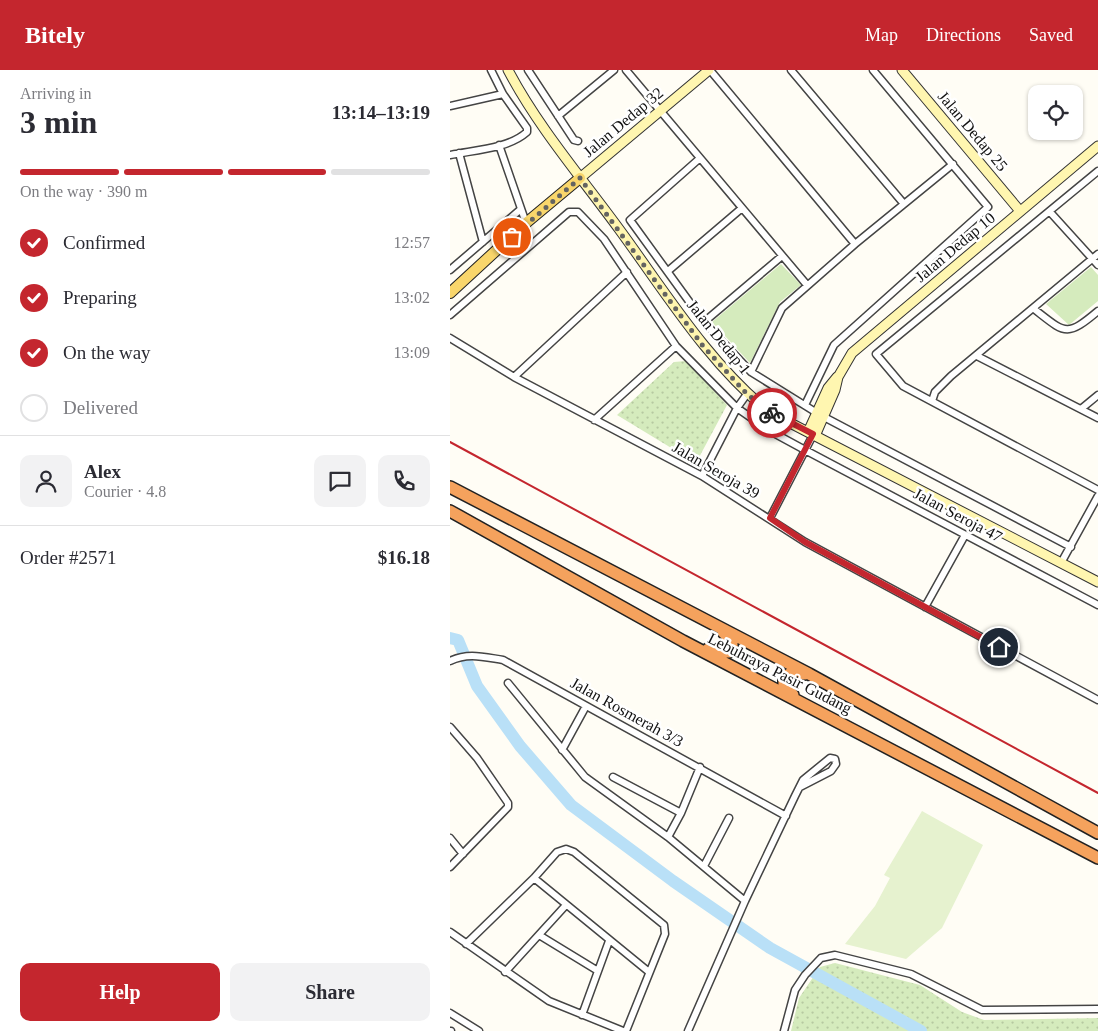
<!DOCTYPE html>
<html lang="en">
<head>
<meta charset="utf-8">
<style>
  :root { --surface:#fff; --page:#f2f2f3; --text:#2b2b33; --muted:#7c7c81; --line:#e1e1e2; --accent:#c4262e }
  body { margin:0; font-family:"Times New Roman",serif; background:var(--page); color:var(--text); height:100vh; display:flex; flex-direction:column; font-size:19px; white-space:nowrap }
  * { box-sizing:border-box; margin:0 }
  p { font-size:16px; color:var(--muted) }
  .icon { flex:none; width:28px; height:28px; fill:none; stroke:currentColor; stroke-width:2; stroke-linecap:round; stroke-linejoin:round }
  .map { position:relative; flex:1; overflow:hidden }
  .sheet { display:flex; flex-direction:column; background:var(--surface); width:450px }
  .sheet>* { flex:none }
  .tools { position:absolute; left:578px; top:15px; display:grid; gap:10px }
  .tools a { display:grid; place-items:center; width:55px; height:55px; border-radius:10px; background:var(--surface); box-shadow:0 1px 4px #0004; font-size:25px }
  .pin { position:absolute; display:grid; place-items:center; width:42px; height:42px; color:#fff; margin:-21px; border:2px solid #fff; border-radius:50%; box-shadow:0 1px 5px #0007 }
  .courier { position:absolute; display:grid; place-items:center; width:50px; height:50px; margin:-25px; border:4px solid #c4262e; border-radius:50%; background:#fff; color:#222; box-shadow:0 1px 6px #0007 }
  .head em { font-style:normal; font-weight:800 }
  .head div { display:flex; flex-direction:column-reverse }
  .head { display:flex; align-items:center; justify-content:space-between; height:85px; padding:0 20px }
  h1 { font-size:32px; font-weight:800; line-height:38px }
  .bar { display:grid; grid-template-columns:repeat(4,1fr); gap:8px 5px; align-content:center; height:60px; padding:0 20px }
  .bar i { height:6px; border-radius:4px; background:var(--line) }
  .bar .selected { background:var(--accent) }
  .bar p { grid-column:span 4 }
  .line { display:flex; align-items:center; gap:12px; padding:0 20px; border-top:1px solid var(--line) }
  .line div { flex:1 }
  .round { display:grid; place-items:center; flex:none; width:52px; height:52px; border-radius:10px; background:var(--page) }
  ol { padding:0 20px; list-style:none }
  li { display:flex; align-items:center; gap:15px; height:55px }
  li p { margin-inline-start:auto }
  li .icon { padding:5px; border-radius:50%; background:var(--accent); color:#fff; stroke-width:4 }
  li:last-child { color:var(--muted) }
  li i { width:28px; height:28px; border:2px solid var(--line); border-radius:50% }
  .cta { display:flex; gap:10px; margin-top:auto; padding:10px 20px }
  .cta a { flex:1; height:58px; border-radius:10px; background:var(--accent); color:#fff; font-size:20px; font-weight:800; line-height:58px; text-align:center }
  .cta a+a { background:var(--page); color:var(--text) }
  header { display:flex; align-items:center; gap:30px; box-sizing:border-box; height:70px; padding:0 25px; background:var(--accent); color:#fff }
  header strong { font-size:24px }
  nav { display:flex; gap:28px; margin-inline-start:auto; font-size:18px }
  main { display:flex; flex:1; min-height:0 }
  .map>svg:first-child { display:block }
  .grass { fill:url(#grass-dots) }
  .park { fill:#d5ebbd }
  .pitch { fill:#e6f2cf }
  .lines { fill:none; stroke-linecap:round; stroke-linejoin:round }
  .river { stroke:#b9e0f7; stroke-width:12 }
  .street-casing { stroke:#444; stroke-width:9 }
  .secondary-casing { stroke:#333; stroke-width:11 }
  .primary-casing { stroke:#222; stroke-width:12 }
  .highway-casing { stroke:#222; stroke-width:14 }
  .street { stroke:#fff; stroke-width:6 }
  .secondary { stroke:#fff6b0; stroke-width:9 }
  .primary { stroke:#f9d66b; stroke-width:10 }
  .highway { stroke:#f5a25d; stroke-width:11 }
  .rail { stroke:#c4262e; stroke-width:2 }
  .done { stroke:#646461; stroke-width:5; stroke-dasharray:0 9 }
  .route { stroke:#c4262e; stroke-width:6 }
  .labels { text-anchor:middle; dominant-baseline:central; stroke-width:5; stroke-linejoin:round; paint-order:stroke }
  .street-label { font-size:16px; fill:#111; stroke:#fff }
</style>
</head>
<body>
<header>
<strong>Bitely</strong>
<nav><a>Map</a><a>Directions</a><a>Saved</a></nav>
</header>
<main>
<section class="sheet">
<div class="head"><div><h1>3 min</h1><p>Arriving in</p></div><em>13:14–13:19</em></div>
<div class="bar"><i class="selected"></i><i class="selected"></i><i class="selected"></i><i></i><p>On the way · 390 m</p></div>
<ol>
<li><svg class="icon" aria-label="check" viewBox="0 0 24 24"><path d="M5 12l5 5 9-10"/></svg>Confirmed<p>12:57</p></li>
<li><svg class="icon" aria-label="check" viewBox="0 0 24 24"><path d="M5 12l5 5 9-10"/></svg>Preparing<p>13:02</p></li>
<li><svg class="icon" aria-label="check" viewBox="0 0 24 24"><path d="M5 12l5 5 9-10"/></svg>On the way<p>13:09</p></li>
<li><i></i>Delivered</li>
</ol>
<div class="line" style="height:90px"><a class="round"><svg class="icon" aria-label="person" viewBox="0 0 24 24"><circle cx="12" cy="8" r="4"/><path d="M4 21q1-7 8-7t8 7"/></svg></a><div><b>Alex</b><p>Courier · 4.8</p></div><a class="round"><svg class="icon" aria-label="chat" viewBox="0 0 24 24"><path d="M4 5h16v11H9l-5 4z"/></svg></a><a class="round"><svg class="icon" aria-label="phone" viewBox="0 0 24 24"><path d="M5 4h4l2 5-3 2q2 4 5 5l2-3 5 2v4C11 20 4 13 5 4z"/></svg></a></div>
<div class="line" style="height:65px"><div>Order #2571</div><b>$16.18</b></div>
<div class="cta"><a>Help</a><a>Share</a></div>
</section>
<div class="map">
<svg width="648" height="961" viewBox="0 0 648 961">
  <defs>
    <pattern id="grass-dots" width="8" height="8" patternUnits="userSpaceOnUse" patternTransform="scale(1.25)"><rect width="8" height="8" fill="#d5ebbd"/><path d="M2 2h.1M6 6h.1" fill="none" stroke="#b6c8a1" stroke-width="1.8" stroke-linecap="round"/></pattern>
  </defs>
  <rect width="100%" height="100%" fill="#fffdf5"/>
  <!-- grass -->
  <path class="grass" d="M236,291L277,335L246,393L167,345L224,292Z
    M385,893L470,915L512,942L534,950L648,948V961H341L349,928L370,897Z"/>
  <!-- park -->
  <path class="park" d="M331,194L351,215L330,232L300,293L262,252Z
    M641,197L648,205V231L619,255L596,234Z"/>
  <!-- pitch -->
  <path class="pitch" d="M472,741L533,775L492,858L456,889L395,874L425,836L440,808L434,805Z"/>
  <g class="lines">
    <!-- river -->
    <path class="river" d="M0,568L8,570L27,616L70,676L121,735L223,811L320,878L471,961"/>
    <!-- street casing -->
    <g class="street-casing">
      <path id="street" d="M78,0L124,70L128,71
        M176,0L357,215
        M260,0L405,174
        M341,0L454,134
        M0,36L53,24
        M108,46L164,0
        M49,75L76,153
        M9,83L33,172
        M0,85C24,80 58,79 77,62V58L53,24L41,0
        M249,89L180,150L254,252L301,302L367,343
        M648,101L426,284L453,316L648,420
        M600,142L648,195
        M0,200L71,139
        M218,201L292,138
        M584,239C615,263 616,268 648,241
        M0,245L119,142H128L154,169L226,276L287,338L320,361L355,380L648,535
        M254,252L332,186
        M0,268L64,307L252,406L355,472L648,630
        M527,286L648,348
        M301,302L332,238L405,174L503,94
        M64,307L177,202
        M482,331L485,322L501,306L648,184
        M355,335L384,275L538,137L423,0
        M631,339L648,325
        M374,347L621,477
        M144,350L226,276
        M252,406L287,338L297,324
        M320,448L363,365
        M611,493L648,426
        M475,537L515,465
        M0,591C18,582 34,587 53,590L336,746
        M58,613L135,707L218,767L295,831
        M0,657L27,688L58,733V737L0,797
        M112,680L136,636
        M163,707L231,743
        M218,767L231,743L250,697
        M0,768L13,784
        M254,796L279,748
        M84,808L199,902
        M0,862L99,931L173,961
        M89,865L148,901
        M16,874L84,808L107,782L116,779L124,782L214,855L215,864L176,961
        M55,902L116,835
        M0,943L29,961
        M132,945L159,871
        M0,961H1
        M238,961L295,831L345,726L353,710L380,688L385,689L386,694L381,701L350,717
        M334,961L345,920L355,905L371,888L385,885L461,904L532,940L648,939"/>
    </g>
    <!-- secondary casing -->
    <g class="secondary-casing">
      <path id="secondary" d="M58,0C88,57 131,107 169,159C216,223 257,291 319,342L648,512
        M452,0L570,141
        M130,108L259,0
        M358,362L378,318L387,307
        M365,366L385,320L388,307L402,283L648,76"/>
    </g>
    <!-- primary casing -->
    <g class="primary-casing">
      <path id="primary" d="M0,223L76,153L130,108"/>
    </g>
    <!-- highway casing -->
    <g class="highway-casing">
      <path id="highway" d="M0,417L359,604L648,763
        M0,441L233,571L648,788
        M258,579L268,582H279L282,579V571L273,562
        M343,625L334,615V607L341,603L355,604"/>
    </g>
    <!-- street -->
    <use href="#street" class="street"/>
    <!-- secondary -->
    <use href="#secondary" class="secondary"/>
    <!-- primary -->
    <use href="#primary" class="primary"/>
    <!-- highway -->
    <use href="#highway" class="highway"/>
    <!-- rail -->
    <path class="rail" d="M0,372L648,723"/>
  </g>
  <g class="lines">
    <!-- done -->
    <path class="done" d="M62,167L130,108L253,276L297,324L322,343"/>
    <!-- route -->
    <path class="route" d="M322,343L363,364L320,448L355,472L549,577"/>
  </g>
  <g class="labels">
    <!-- street labels -->
    <g class="street-label">
      <text transform="translate(173 52) rotate(-40)">Jalan Dedap 32</text>
      <text transform="translate(523 61) rotate(50)">Jalan Dedap 25</text>
      <text transform="translate(505 177) rotate(-40)">Jalan Dedap 10</text>
      <text transform="translate(269 267) rotate(51)">Jalan Dedap 1</text>
      <text transform="translate(266 400) rotate(30)">Jalan Seroja 39</text>
      <text transform="translate(508 445) rotate(28)">Jalan Seroja 47</text>
      <text transform="translate(330 603) rotate(27)">Lebuhraya Pasir Gudang</text>
      <text transform="translate(177 642) rotate(29)">Jalan Rosmerah 3/3</text>
    </g>
  </g>
</svg>
<div class="tools">
<a><svg class="icon" aria-label="locate" viewBox="0 0 24 24"><circle cx="12" cy="12" r="6"/><path d="M12 2v4M12 18v4M2 12h4M18 12h4"/></svg></a>
</div>
<div class="pin" style="left:62px;top:167px;background:#ea580c"><svg class="icon" aria-label="bag" viewBox="0 0 24 24"><path d="M5 8h14l-1 12H6zM9 8a3 3 0 0 1 6 0"/></svg></div>
<div class="pin" style="left:549px;top:577px;background:#1f2937"><svg class="icon" aria-label="home" viewBox="0 0 24 24"><path d="M3 11l9-7 9 7M6 9v11h12V9"/></svg></div>
<div class="courier" style="left:322px;top:343px"><svg class="icon" aria-label="bike" viewBox="0 0 24 24"><circle cx="6" cy="16" r="4"/><circle cx="18" cy="16" r="4"/><path d="M6 16l4-8h5l3 8M10 8l3 8H6M13 5h3"/></svg></div>
</div>
</main>
</body>
</html>
